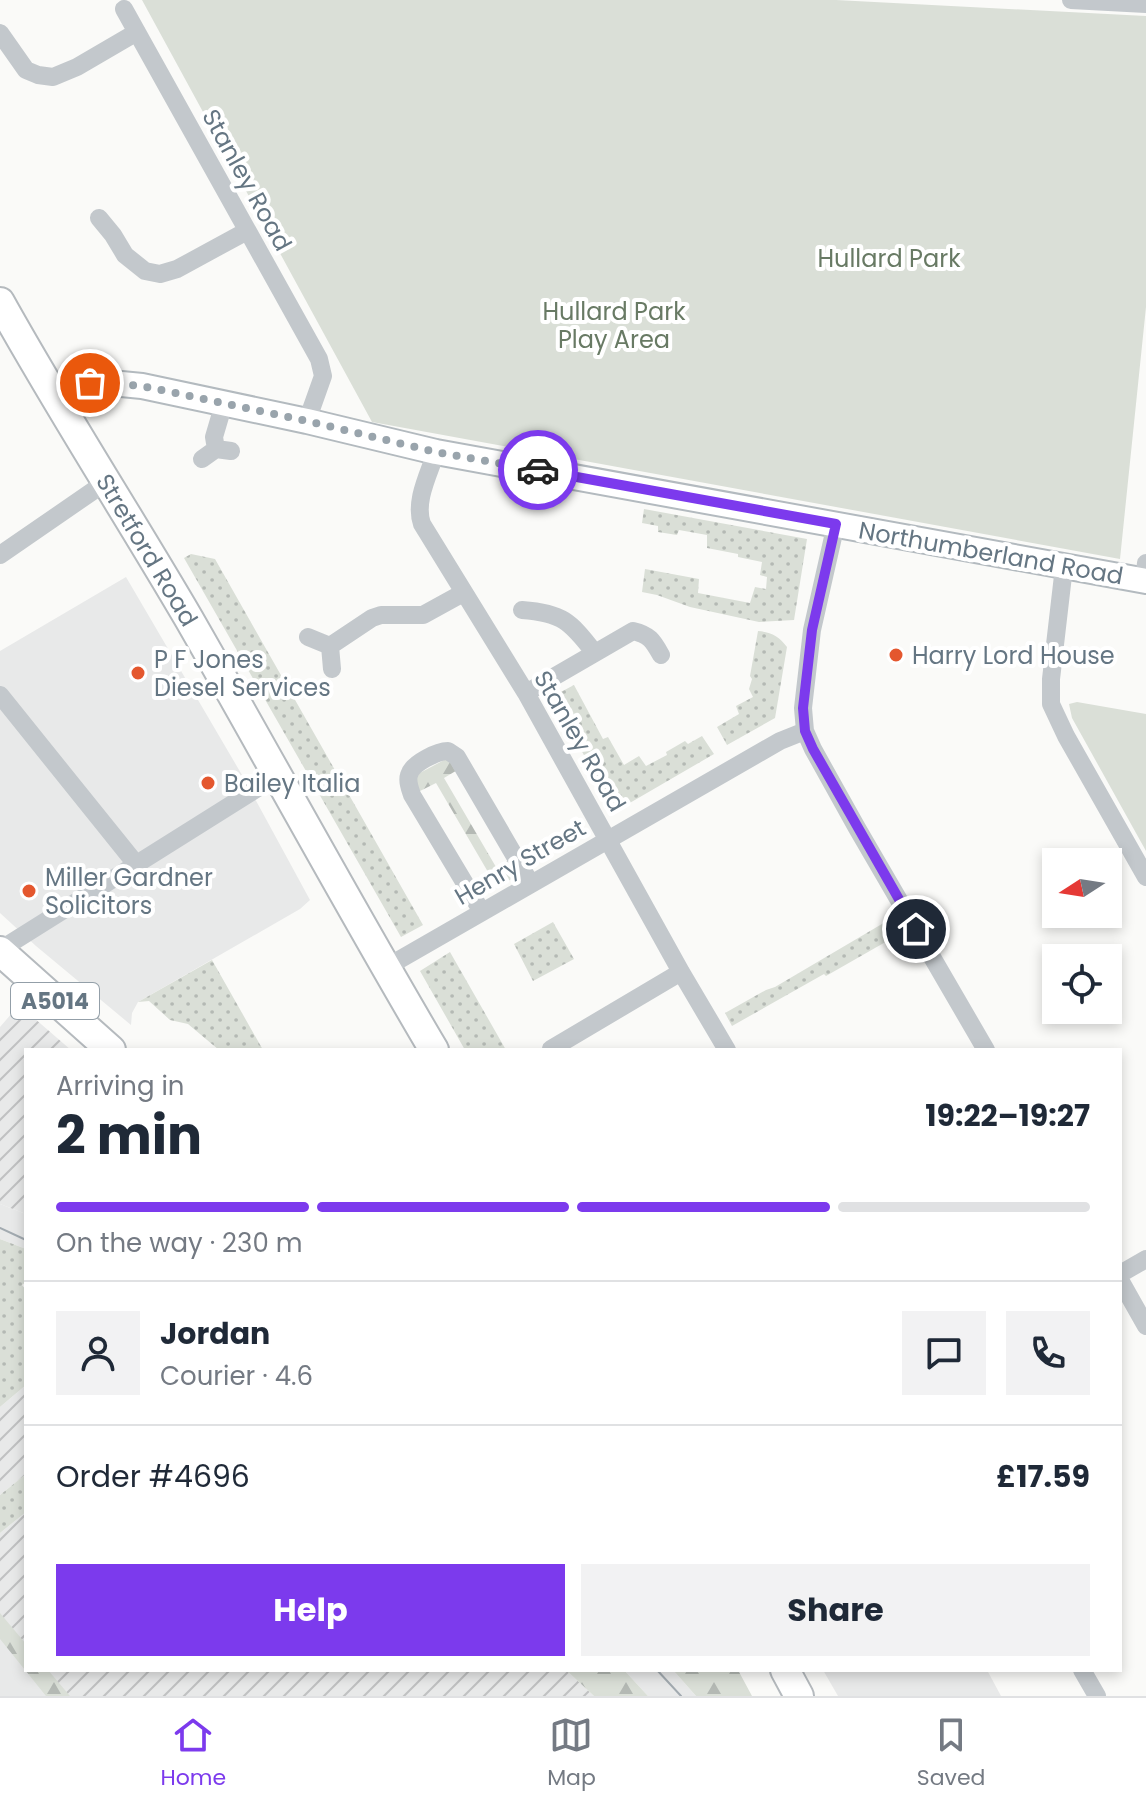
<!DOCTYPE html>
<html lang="en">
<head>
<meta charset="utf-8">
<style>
  :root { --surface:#fff; --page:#f2f2f3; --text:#1f2937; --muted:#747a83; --line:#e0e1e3; --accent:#7c3aed }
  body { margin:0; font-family:Poppins,sans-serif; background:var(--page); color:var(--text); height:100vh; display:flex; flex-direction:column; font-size:30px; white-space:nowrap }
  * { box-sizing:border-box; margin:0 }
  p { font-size:26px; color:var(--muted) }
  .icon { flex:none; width:44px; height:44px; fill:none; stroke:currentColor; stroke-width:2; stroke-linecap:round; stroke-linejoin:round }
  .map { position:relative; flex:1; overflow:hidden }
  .sheet { position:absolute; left:24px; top:1048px; width:1098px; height:624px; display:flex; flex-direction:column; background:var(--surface); border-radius:0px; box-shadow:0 4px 12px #0003 }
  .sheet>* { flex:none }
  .needle { width:52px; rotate:258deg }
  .tools { position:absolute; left:1042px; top:848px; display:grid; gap:16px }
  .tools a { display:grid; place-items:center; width:80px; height:80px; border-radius:0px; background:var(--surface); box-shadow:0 4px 12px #0003; font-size:40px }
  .pin { position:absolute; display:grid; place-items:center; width:68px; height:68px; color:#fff; margin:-34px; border:4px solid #fff; border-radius:50%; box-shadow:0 2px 8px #0007 }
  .courier { position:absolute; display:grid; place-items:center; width:80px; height:80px; margin:-40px; border:6px solid #7c3aed; border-radius:50%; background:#fff; color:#222; box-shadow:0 2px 10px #0007 }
  .summary em { font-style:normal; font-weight:700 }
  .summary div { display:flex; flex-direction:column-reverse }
  .summary { display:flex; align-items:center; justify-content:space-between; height:136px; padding:0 32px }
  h1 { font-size:52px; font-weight:700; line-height:60px }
  .bar { display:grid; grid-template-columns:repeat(4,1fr); gap:12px 8px; align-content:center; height:96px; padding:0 32px }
  .bar i { height:10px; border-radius:6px; background:var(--line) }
  .bar .current { background:var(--accent) }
  .bar p { grid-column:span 4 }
  .line { display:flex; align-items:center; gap:20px; padding:0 32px; border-top:2px solid var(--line) }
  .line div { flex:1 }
  .round { display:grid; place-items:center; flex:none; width:84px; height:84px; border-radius:0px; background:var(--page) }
  .primary-button { display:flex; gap:16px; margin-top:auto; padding:16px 32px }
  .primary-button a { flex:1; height:92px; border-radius:0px; background:var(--accent); color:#fff; font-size:32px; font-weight:700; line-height:92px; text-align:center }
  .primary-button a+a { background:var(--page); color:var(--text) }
  .tab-bar { display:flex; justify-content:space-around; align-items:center; height:112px; border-top:2px solid var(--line); background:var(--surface); font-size:22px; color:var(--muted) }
  .tab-bar a { display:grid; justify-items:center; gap:4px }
  .tab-bar .current { color:var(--accent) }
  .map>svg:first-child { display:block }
  .built { fill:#e8e9e9 }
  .industrial { fill:url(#industrial-furrows) }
  .grass { fill:url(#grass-dots) }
  .forest { fill:url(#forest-firs) }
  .green { fill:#dadfd7 }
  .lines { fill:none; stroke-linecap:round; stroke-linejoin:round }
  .secondary-casing { stroke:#b3babf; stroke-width:28 }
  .primary-casing { stroke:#b5babe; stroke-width:32 }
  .minor { stroke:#c3c8cc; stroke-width:18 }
  .secondary { stroke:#fff; stroke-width:24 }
  .primary { stroke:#fff; stroke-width:28 }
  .tram { stroke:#a2aab0; stroke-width:2 }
  .done { stroke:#99a4ac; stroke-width:8; stroke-dasharray:0 14.4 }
  .route { stroke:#7c3aed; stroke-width:10 }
  .poi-dot { fill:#e4572e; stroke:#fff; stroke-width:3 }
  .labels { text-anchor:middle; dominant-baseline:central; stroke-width:8; stroke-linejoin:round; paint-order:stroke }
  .shield { fill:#fff; stroke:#939fa8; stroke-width:2 }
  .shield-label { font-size:22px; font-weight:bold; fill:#657683 }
  .street-label { font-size:24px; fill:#657683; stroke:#fff }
  .park-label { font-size:24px; fill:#687a64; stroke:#fff }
  .poi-label { font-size:24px; fill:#657683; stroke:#fff; text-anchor:start }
</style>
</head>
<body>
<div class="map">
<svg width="1146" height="1696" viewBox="0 0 1146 1696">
  <defs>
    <pattern id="industrial-furrows" width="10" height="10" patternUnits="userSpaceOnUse" patternTransform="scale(2)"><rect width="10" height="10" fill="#e8e9e9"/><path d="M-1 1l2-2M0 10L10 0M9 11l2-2" fill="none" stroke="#c0c1c2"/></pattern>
    <pattern id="grass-dots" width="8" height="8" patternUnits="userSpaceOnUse" patternTransform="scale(2)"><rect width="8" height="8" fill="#dadfd7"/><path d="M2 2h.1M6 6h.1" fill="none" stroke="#b4b9b4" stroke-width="1.8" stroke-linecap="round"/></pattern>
    <pattern id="forest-firs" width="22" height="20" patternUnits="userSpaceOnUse" patternTransform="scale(2)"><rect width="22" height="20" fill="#dadfd7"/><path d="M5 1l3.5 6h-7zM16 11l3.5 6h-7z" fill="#b4b9b4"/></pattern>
  </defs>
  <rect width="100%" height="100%" fill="#fafaf8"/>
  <!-- built -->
  <path class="built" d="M126,577L242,775L310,900L300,909L138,1002L132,1013L131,1025L36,946L0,913V651Z
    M0,1204L26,1214V1249L0,1239Z
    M0,1616L26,1670L64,1696H0Z
    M624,1670H673L696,1696H648Z
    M823,1670H987L1001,1696H838Z"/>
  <!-- industrial -->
  <path class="industrial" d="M19,1005L71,1050H26V1214L0,1204V1027Z
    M26,1385V1474L0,1495V1407Z
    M26,1512V1649L0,1616V1533Z
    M43,1670H566L594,1696H64Z"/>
  <!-- grass -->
  <path class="grass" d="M644,509L807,539L794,620L759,622L690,607L657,595L642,592L645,569L699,579L698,593L750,603L755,587L766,589L767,577L760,575L762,562L738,557V554L707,548V535L679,530L677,535L658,532V526L642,523Z
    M191,554L215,559L423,925L401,937L184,558Z
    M758,631C771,632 779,636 787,647L775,718L727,745L717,727L739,714L736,706L753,697L749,689L752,679L750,676Z
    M574,685L603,739L608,737L624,765L639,756L646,766L667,755L666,752L685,741L688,744L702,736L714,754L628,804L610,802L555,703L557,694Z
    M887,921L896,936L826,976L824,974L732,1026L725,1013L766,990L775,987Z
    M553,922L574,959L533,981L514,944Z
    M450,952L506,1050H465L420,971Z
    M212,960L263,1050H219L188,1024L170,1020L149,1001L138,1002Z
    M0,1239L26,1249V1282L22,1285L26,1290V1385L0,1407Z
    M26,1474V1512L0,1533V1495Z"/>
  <!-- forest -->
  <path class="forest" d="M446,759L459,769L444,778L496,867L511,859L520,874L479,898L471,884L488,872L436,783L418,792L416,775Z
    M0,1613L26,1644V1670H48L70,1696H46L0,1639Z
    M566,1670H624L648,1696H594Z
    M673,1670H738L752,1696H696Z"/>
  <!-- green -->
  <path class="green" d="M142,0H836L1146,16V307L1120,559L372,422Z
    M1077,702L1146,714V851L1072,718L1069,704Z"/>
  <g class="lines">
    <!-- secondary casing -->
    <g class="secondary-casing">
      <path id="secondary" d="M54,397L77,387L90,383H111L142,386L307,421L436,452L1146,581"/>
    </g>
    <!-- primary casing -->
    <g class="primary-casing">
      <path id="primary" d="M0,302C60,410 127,513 189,619C271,762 350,908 434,1050
        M0,951L111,1050
        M785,1670L799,1696"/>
    </g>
    <!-- minor -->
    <path class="minor" d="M1071,0L1146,4
      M124,9L319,359L323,376L307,421
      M0,33L26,70L38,75L53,77L77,67L137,32
      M99,218L113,235L125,255L145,271L160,274L177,269L247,231
      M216,449L214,437L224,403
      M436,452C429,474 414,501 422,524L526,693L681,972L727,1050
      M202,459L216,449L231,451
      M836,524L812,630L803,708L805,731L813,749L857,828L986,1050
      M0,555L106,482
      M1064,567L1051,679V704L1066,736L1146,877
      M1144,580L1146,563
      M522,610C562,613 570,621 594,652
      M308,637L330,646L332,669
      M330,646L372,618L381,615H423L463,593
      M526,693L633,631C650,635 653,641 661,655
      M0,695L136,864
      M482,912L412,795C410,789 407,781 409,775C412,763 438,751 448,751L457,757L531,884
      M0,950L277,776
      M385,968L780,741L805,731
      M551,1049L681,972
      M1120,1274L1146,1259
      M1120,1280L1146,1326
      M1082,1670L1097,1696"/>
    <!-- secondary -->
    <use href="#secondary" class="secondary"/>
    <!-- primary -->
    <use href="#primary" class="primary"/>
    <!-- tram -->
    <path class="tram" d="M0,1228L26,1240
      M657,1670L681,1696"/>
  </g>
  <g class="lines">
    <!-- done -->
    <path class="done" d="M90,383H111L142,386L307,421L436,452L538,470"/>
    <!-- route -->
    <path class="route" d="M538,470L836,524L812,630L803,708L805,731L813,749L916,929"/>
  </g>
  <!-- markers -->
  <g class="poi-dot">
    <circle cx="896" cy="655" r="8"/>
    <circle cx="138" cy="673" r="8"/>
    <circle cx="208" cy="783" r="8"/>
    <circle cx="29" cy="891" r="8"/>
  </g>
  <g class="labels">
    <!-- shield labels -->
    <rect class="shield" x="11" y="983" width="88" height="36" rx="6"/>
    <g class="shield-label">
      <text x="55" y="1001">A5014</text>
    </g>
    <!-- street labels -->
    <g class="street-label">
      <text transform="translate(247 180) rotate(61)">Stanley Road</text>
      <text transform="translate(147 550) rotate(59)">Stretford Road</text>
      <text transform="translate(991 553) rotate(10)">Northumberland Road</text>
      <text transform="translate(580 741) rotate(60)">Stanley Road</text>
      <text transform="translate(520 862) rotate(-30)">Henry Street</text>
    </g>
    <!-- park labels -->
    <g class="park-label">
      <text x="889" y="258">Hullard Park</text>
      <text x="614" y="311">Hullard Park<tspan x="614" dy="28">Play Area</tspan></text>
    </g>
    <!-- poi labels -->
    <g class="poi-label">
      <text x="912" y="655">Harry Lord House</text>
      <text x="154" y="659">P F Jones<tspan x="154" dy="28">Diesel Services</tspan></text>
      <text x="224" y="783">Bailey Italia</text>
      <text x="45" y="877">Miller Gardner<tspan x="45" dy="28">Solicitors</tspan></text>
    </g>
  </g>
</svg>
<div class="tools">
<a><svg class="needle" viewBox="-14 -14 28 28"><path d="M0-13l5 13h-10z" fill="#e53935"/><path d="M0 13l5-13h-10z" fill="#747a83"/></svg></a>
<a><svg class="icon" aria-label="locate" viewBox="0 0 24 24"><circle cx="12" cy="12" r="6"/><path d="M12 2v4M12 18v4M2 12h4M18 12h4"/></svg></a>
</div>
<div class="pin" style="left:90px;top:383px;background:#ea580c"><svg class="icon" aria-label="bag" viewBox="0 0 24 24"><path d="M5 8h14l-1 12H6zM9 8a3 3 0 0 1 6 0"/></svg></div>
<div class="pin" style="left:916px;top:929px;background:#1f2937"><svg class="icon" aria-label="home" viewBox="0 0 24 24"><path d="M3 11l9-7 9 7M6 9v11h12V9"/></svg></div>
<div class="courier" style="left:538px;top:470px"><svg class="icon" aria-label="car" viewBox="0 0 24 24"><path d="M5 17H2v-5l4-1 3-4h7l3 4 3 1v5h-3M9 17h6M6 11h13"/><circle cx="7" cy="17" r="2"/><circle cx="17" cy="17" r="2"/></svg></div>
<section class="sheet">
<div class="summary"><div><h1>2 min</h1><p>Arriving in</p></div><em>19:22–19:27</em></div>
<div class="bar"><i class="current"></i><i class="current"></i><i class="current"></i><i></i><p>On the way · 230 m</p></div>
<div class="line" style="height:144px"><a class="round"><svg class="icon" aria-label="person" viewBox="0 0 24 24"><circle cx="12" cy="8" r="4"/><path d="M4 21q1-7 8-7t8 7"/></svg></a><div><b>Jordan</b><p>Courier · 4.6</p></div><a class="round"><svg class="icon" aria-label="chat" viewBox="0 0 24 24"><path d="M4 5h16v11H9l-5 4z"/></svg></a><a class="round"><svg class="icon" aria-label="phone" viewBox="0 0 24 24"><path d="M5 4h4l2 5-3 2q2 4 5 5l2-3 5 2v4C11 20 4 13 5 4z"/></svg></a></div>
<div class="line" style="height:104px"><div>Order #4696</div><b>£17.59</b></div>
<div class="primary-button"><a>Help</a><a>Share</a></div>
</section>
</div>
<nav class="tab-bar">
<a class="current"><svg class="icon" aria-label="home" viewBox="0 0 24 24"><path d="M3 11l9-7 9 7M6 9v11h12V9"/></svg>Home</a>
<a><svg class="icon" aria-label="map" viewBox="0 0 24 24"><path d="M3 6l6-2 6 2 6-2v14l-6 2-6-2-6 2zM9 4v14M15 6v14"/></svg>Map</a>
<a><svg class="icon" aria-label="saved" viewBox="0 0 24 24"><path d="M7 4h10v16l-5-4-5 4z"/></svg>Saved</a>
</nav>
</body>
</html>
